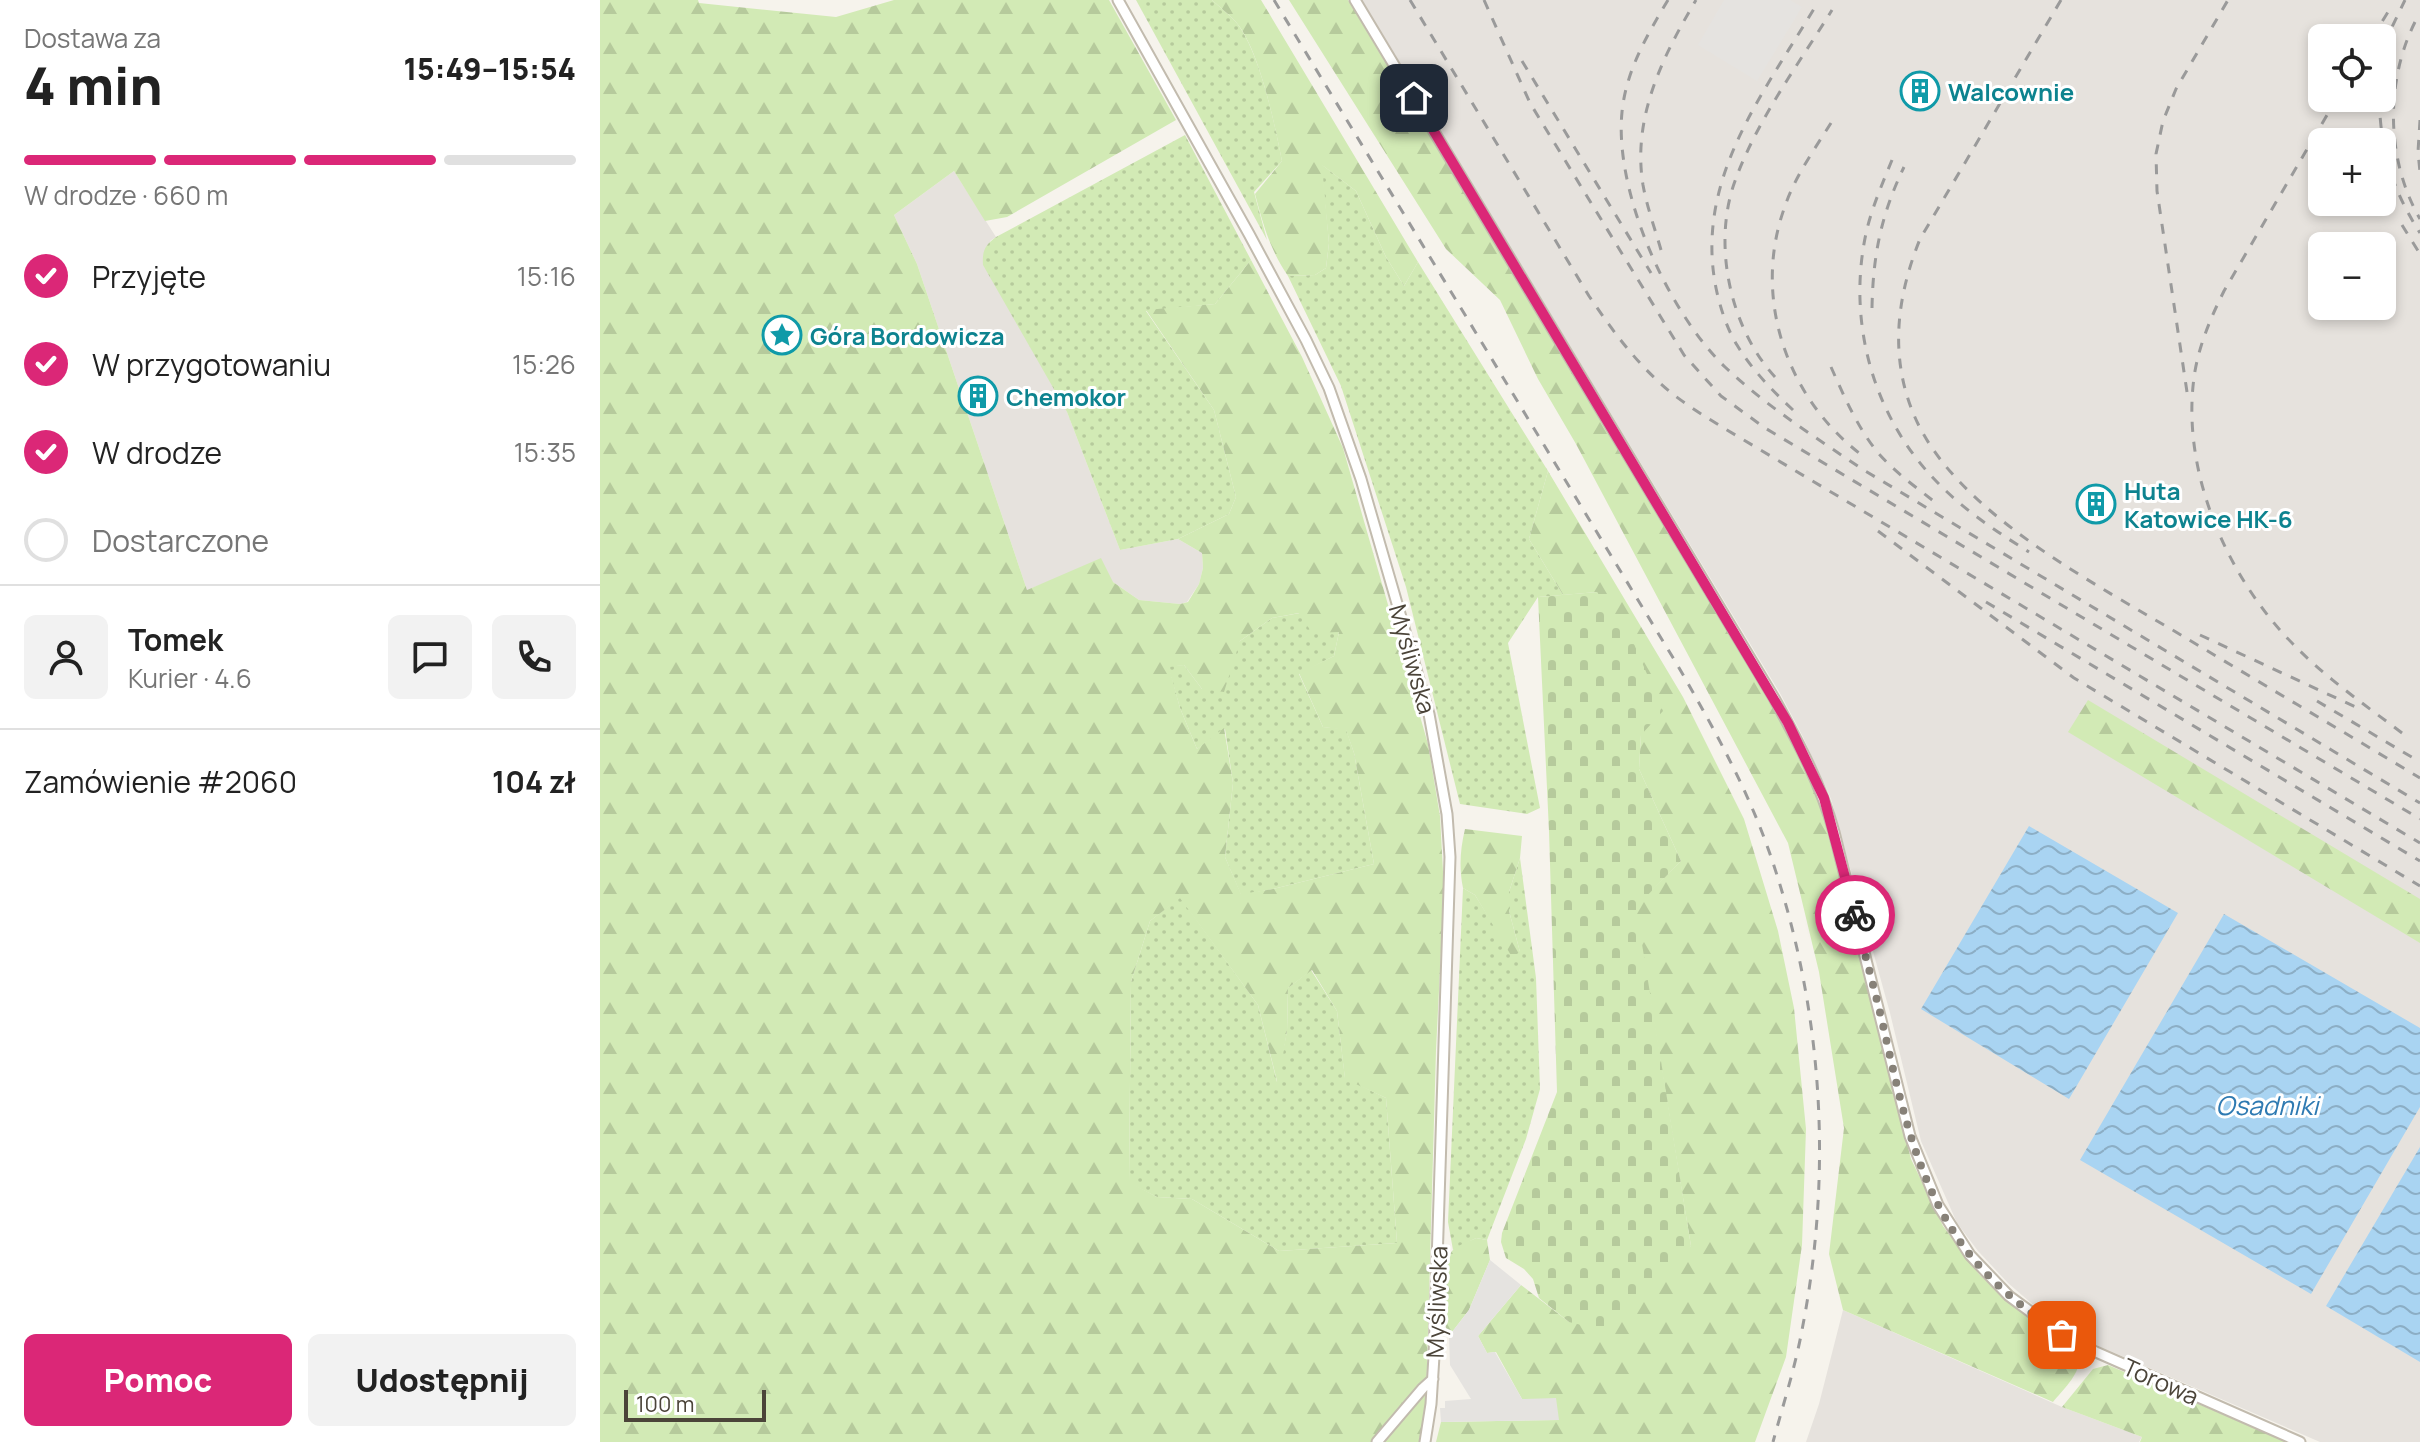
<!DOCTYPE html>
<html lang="pl">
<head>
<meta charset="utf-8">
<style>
  :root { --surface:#fff; --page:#f2f2f2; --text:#222; --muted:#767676; --line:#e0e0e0; --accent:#db2777 }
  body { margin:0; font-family:Manrope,sans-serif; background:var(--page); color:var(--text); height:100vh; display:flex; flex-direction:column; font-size:30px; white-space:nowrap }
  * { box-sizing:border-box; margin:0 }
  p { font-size:26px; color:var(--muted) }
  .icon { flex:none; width:44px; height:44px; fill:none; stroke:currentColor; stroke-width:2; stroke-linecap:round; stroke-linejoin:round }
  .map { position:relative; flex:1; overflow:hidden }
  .details { display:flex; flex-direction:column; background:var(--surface); width:600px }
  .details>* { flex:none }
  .tools { position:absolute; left:1708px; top:24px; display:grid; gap:16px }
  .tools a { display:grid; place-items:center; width:88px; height:88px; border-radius:12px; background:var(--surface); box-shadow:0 4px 12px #0003; font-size:40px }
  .scale { position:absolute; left:24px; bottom:20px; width:142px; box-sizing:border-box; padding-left:8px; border:4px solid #4b4439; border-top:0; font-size:22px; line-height:28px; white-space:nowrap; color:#4b4439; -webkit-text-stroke:6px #fff; paint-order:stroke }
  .pin { position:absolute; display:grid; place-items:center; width:68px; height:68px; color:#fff; margin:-34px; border-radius:16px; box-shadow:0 4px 12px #0006 }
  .courier { position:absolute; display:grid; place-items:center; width:80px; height:80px; margin:-40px; border:6px solid #db2777; border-radius:50%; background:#fff; color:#222; box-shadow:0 2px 10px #0007 }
  .overview em { font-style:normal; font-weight:800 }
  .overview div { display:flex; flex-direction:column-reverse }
  .overview { display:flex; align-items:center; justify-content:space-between; height:136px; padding:0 24px }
  h1 { font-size:52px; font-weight:800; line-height:60px }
  .bar { display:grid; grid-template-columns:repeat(4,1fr); gap:12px 8px; align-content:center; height:96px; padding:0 24px }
  .bar i { height:10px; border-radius:6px; background:var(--line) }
  .bar .selected { background:var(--accent) }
  .bar p { grid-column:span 4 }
  .line { display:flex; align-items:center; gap:20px; padding:0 24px; border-top:2px solid var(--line) }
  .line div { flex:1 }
  .round { display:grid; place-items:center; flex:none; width:84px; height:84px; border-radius:12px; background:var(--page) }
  ol { padding:0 24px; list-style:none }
  li { display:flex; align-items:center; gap:24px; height:88px }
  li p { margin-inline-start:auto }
  li .icon { padding:8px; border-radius:50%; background:var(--accent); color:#fff; stroke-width:4 }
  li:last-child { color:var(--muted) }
  li i { width:44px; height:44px; border:4px solid var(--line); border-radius:50% }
  .button { display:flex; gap:16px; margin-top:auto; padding:16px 24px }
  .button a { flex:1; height:92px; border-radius:12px; background:var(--accent); color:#fff; font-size:32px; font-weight:800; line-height:92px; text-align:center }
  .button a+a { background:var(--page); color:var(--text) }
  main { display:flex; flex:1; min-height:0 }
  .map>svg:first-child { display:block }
  .industrial { fill:#e6e2dd; fill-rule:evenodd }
  .grass { fill:url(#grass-dots) }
  .forest { fill:url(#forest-firs); fill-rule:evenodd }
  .cemetery { fill:url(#cemetery-stones) }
  .parking { fill:#e5e3e0 }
  .water { fill:url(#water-waves) }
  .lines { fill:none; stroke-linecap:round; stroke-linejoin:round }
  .minor-casing { stroke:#c2bbae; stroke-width:13 }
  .minor { stroke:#fff; stroke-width:9 }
  .rail { stroke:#9a9a9a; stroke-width:3; stroke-dasharray:10 10; stroke-linecap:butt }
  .done { stroke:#878178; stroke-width:8; stroke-dasharray:0 14.4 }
  .route { stroke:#db2777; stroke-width:10 }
  .labels { text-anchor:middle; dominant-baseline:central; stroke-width:6; stroke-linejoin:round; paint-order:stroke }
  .culture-label { font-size:24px; font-weight:bold; fill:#0d838f; stroke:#fff; text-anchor:start }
  .street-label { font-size:24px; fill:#4b4439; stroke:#fff }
  .water-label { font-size:26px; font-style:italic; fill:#2e7ab2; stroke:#fff }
</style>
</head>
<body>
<main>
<section class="details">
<div class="overview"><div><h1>4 min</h1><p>Dostawa za</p></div><em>15:49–15:54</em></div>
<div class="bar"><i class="selected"></i><i class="selected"></i><i class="selected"></i><i></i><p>W drodze · 660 m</p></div>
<ol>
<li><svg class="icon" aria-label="check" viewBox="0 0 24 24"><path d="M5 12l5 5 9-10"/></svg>Przyjęte<p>15:16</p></li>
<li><svg class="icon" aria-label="check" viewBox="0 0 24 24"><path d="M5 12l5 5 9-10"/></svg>W przygotowaniu<p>15:26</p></li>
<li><svg class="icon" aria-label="check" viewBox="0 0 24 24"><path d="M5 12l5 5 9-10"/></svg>W drodze<p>15:35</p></li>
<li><i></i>Dostarczone</li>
</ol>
<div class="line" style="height:144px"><a class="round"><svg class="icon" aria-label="person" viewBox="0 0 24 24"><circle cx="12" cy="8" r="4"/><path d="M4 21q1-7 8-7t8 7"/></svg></a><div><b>Tomek</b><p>Kurier · 4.6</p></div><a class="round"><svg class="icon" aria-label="chat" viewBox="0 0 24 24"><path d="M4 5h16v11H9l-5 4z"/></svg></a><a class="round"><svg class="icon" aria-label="phone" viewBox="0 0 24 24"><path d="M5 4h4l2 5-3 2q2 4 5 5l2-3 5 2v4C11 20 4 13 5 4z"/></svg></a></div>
<div class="line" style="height:104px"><div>Zamówienie #2060</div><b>104 zł</b></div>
<div class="button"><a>Pomoc</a><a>Udostępnij</a></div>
</section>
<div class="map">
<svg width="1820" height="1442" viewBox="0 0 1820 1442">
  <defs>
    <pattern id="grass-dots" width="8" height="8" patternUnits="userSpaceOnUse" patternTransform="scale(2)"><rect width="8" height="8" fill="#d2eab5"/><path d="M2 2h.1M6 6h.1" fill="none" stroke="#b6ca9c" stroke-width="1.8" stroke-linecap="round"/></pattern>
    <pattern id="forest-firs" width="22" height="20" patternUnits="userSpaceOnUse" patternTransform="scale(2)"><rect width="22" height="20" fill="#d2eab5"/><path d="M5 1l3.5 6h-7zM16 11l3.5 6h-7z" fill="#b6ca9c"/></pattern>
    <pattern id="cemetery-stones" width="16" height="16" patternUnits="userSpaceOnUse" patternTransform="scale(2)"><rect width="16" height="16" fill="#d2eab5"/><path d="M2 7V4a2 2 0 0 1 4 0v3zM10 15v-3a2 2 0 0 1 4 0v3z" fill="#b6ca9c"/></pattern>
    <pattern id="water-waves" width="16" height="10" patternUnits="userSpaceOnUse" patternTransform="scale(2)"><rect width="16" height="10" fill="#a9d4f2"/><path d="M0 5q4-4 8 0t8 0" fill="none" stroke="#8caec5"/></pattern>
  </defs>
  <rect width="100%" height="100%" fill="#f6f3ec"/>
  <!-- industrial -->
  <path class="industrial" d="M761,0H1820V1442H1720L1494,1344L1438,1309L1408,1283L1378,1251L1357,1223L1321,1141L1290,1013L1231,799L1203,737L1181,695ZM1722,38H1782V98H1722ZM1722,142H1782V202H1722ZM1722,246H1782V306H1722Z
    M354,171L396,237L390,241L467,412L520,550L578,539L602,553L603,568L599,584L587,602L580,604L539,600L513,582L455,579L427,590L317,264L294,215Z
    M1243,1310L1462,1407L1542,1437L1539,1442H1206L1219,1404Z"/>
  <!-- grass -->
  <path class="grass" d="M536,0H612C619,7 628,13 635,21C659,48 675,125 682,161L654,192L667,240Z
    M585,135L651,260L615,304L546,311L614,410L636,497L629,514L578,539L520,550L467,412L383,265C382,251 385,245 396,237Z
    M721,164L756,191L786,257L804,286L818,262L948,471L929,539L963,595L938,597L908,643L940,808L927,814L860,804L806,587L741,386L688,276L715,275L726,268L729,243Z
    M700,613L739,632L734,656L699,674L723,727L746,729L754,753L774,864L673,889L641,895L625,857L633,783L625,729L597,749L580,708L568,666L584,665L602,689L640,641L672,618Z
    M920,858L936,978L940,1089L926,1139L887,1240L876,1238L853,1250L848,1222L863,888L875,895L893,924L920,952L909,911V892Z
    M580,897L658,1005L677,1082L687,1031L688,988L711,970L737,1011L745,1078L786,1098L797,1243L679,1251L592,1199L557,1197L529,1183L531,982L550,921Z"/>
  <!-- forest -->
  <path class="forest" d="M0,0H98L99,3L236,17L294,0H509L576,120L407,217L385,221L354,171L294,215L317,264L427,590L501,558L513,582L539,600L580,604L588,602L599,584L603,568L602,553L578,539L629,514L636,497L614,410L546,310L615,304L651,260L702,357L743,448L828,744L840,816L844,890L836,1050L826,1401L819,1442H0ZM699,613L712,633L739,632L734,656L699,673L723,727L746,730L754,753L774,864L673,889L641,894L625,857L633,783L624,728L597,749L580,708L569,667L584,665L602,689L624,692L640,641L672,618ZM580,898L658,1005L678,1085L687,1031L688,988L712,970L737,1011L745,1079L786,1098L797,1243L679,1251L592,1199L557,1197L529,1182L531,982L550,921Z
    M612,0H661L818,262L804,286L786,257L756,191L722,165L729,243L726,268L715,275L688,276C670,250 663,224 655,194L682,161C675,126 659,47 635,21C628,13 619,7 612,0Z
    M689,0H748L1104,590L1180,719L1202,764L1222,807L1311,1159L1343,1226L1379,1274L1408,1302L1477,1353C1485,1370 1464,1388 1453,1402L1243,1310L1229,1254L1244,1128L1219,972L1188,843L976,444L938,379L900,300L846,249Z
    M948,471L1083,697L1144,819L1178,931L1194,1008L1206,1129L1202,1245L1186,1357L1155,1442H836L841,1422L959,1420L922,1399L896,1352L887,1353L878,1336L921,1285L969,1322L1091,1246L1035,907L1081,861L1039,769L1041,735L997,592L963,595L929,539Z
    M1488,700L1820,899V943L1468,732Z
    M865,829L922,836L920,858L909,892V911L920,952L912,957L875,895L863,888C859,868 860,850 865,829Z
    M876,1238L887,1240L890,1260L869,1310L849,1336C841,1322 841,1262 853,1250C858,1245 870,1241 876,1238Z
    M1508,1365L1687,1442H1540L1542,1437L1462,1407L1493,1369Z"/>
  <!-- cemetery -->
  <path class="cemetery" d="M997,592L1034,644L1063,711L1041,735L1039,769L1081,861L1036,907L1091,1246L1022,1318L998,1329L969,1322L939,1298L933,1279L924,1269L906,1258L901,1242L902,1233L957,1092L949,831L938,597Z"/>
  <!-- parking -->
  <path class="parking" d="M1124,0H1190L1202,7L1157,81L1098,45Z
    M890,1260L921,1285L878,1336L887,1353L895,1352L922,1399L956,1398L959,1420L841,1422L840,1408H845V1401L871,1399L850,1365L849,1336L869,1310Z"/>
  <!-- water -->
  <path class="water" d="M1429,826L1578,913L1469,1099L1321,1009Z
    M1624,914L1820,1028V1107L1711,1294L1480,1160Z
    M1820,1147V1362L1726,1306Z"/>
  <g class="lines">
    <!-- minor casing -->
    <g class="minor-casing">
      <path id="minor" d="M518,0L649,234L706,340L729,388L761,479L829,714L847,814L850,857L834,1356L831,1404L825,1442
        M755,0L1174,698C1198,742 1221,784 1234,832L1310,1136L1338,1205L1370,1255L1409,1296L1462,1335L1496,1352L1700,1442
        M777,1442L823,1388L833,1379"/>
    </g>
    <!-- minor -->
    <use href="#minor" class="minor"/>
    <!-- rail -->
    <path class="rail" d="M674,0L1078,666C1113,727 1148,789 1171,857C1223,1009 1233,1172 1202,1330C1195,1368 1183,1405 1173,1442
      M810,0L989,296C1014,333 1039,367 1074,395C1091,408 1109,419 1127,430L1820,843
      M884,0L930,103L1084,355L1121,396L1165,428L1820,819
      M1068,0C1047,35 1026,71 1022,112C1014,192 1068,312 1125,367C1166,406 1215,437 1262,469L1820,803
      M1461,0L1320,239C1297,296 1289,356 1314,415C1355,513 1498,585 1586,638C1664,685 1742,731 1820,778
      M1815,22C1785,82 1786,160 1820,219
      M1772,38L1791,7
      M922,61L1051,273
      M1782,65L1792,27L1805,0
      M1737,98L1624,291C1611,317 1600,343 1595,371C1579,468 1626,576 1693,644C1727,679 1768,707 1806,736
      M1779,98C1781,152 1791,187 1820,233
      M1820,120L1818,152L1820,172
      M1231,123C1214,150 1194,178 1184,209C1152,300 1188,400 1263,456
      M1292,160C1283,182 1273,205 1267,229C1246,319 1272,416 1337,482C1364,510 1397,532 1429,552
      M1802,225L1820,254
      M1061,250C1055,229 1047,207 1043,185C1032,117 1063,56 1096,0
      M1272,308C1273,255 1281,215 1304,167
      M1231,367C1244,396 1258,429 1279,454C1296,473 1317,488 1336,503
      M1175,377C1130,328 1112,244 1135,181C1157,120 1198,65 1232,10
      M1587,392L1557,191L1556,154L1563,121L1576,89L1628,0
      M1193,410C1172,390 1152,370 1137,345C1127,329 1120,307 1116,288C1094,178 1165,92 1218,2
      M1278,531L1474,678L1820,886
      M1386,602L1820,861
      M1600,635L1760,709
      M1717,701L1820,762"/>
  </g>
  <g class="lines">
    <!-- done -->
    <path class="done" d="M1255,915C1265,955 1276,994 1285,1034C1301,1105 1317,1179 1359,1240C1386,1279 1423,1309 1462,1335"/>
    <!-- route -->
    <path class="route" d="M814,98L1188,723L1224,798L1255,915"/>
  </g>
  <!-- icons -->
  <defs>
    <g id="building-ring" transform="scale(2)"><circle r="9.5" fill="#fff" stroke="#0f9aa8" stroke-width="1.5"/><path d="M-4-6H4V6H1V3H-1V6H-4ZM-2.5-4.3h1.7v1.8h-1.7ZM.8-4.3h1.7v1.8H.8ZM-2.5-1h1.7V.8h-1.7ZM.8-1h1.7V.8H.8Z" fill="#0f9aa8"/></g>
    <g id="sight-ring" transform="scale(2)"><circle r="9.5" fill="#fff" stroke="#0f9aa8" stroke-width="1.5"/><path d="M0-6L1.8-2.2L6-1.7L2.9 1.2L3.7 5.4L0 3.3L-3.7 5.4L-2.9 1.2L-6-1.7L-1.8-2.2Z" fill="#0f9aa8"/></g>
  </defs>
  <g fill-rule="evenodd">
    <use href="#building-ring" x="1320" y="91"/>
    <use href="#sight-ring" x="182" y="335"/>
    <use href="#building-ring" x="378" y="396"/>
    <use href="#building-ring" x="1496" y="504"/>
  </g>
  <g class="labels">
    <!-- culture labels -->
    <g class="culture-label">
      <text x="1348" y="91">Walcownie</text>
      <text x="210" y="335">Góra Bordowicza</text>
      <text x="406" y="396">Chemokor</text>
      <text x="1524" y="490">Huta<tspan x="1524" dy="28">Katowice HK-6</tspan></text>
    </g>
    <!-- street labels -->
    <g class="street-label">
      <text transform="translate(813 659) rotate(74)">Myśliwska</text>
      <text transform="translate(836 1302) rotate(-88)">Myśliwska</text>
      <text transform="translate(1561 1381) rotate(24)">Torowa</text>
    </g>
    <!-- water labels -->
    <g class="water-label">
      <text x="1667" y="1105">Osadniki</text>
    </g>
  </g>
</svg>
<div class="tools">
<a><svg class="icon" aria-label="locate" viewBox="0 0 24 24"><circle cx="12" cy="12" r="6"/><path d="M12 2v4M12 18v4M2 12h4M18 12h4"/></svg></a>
<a>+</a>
<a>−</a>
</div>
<div class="scale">100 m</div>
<div class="pin" style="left:1462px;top:1335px;background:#ea580c"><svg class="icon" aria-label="bag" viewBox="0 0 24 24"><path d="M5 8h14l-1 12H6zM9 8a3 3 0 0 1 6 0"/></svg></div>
<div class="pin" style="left:814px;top:98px;background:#1f2937"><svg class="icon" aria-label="home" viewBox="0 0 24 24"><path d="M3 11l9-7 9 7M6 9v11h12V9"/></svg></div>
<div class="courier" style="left:1255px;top:915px"><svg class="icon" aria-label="bike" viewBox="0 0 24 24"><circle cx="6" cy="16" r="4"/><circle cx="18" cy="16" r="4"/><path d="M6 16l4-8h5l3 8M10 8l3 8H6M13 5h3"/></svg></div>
</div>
</main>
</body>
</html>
